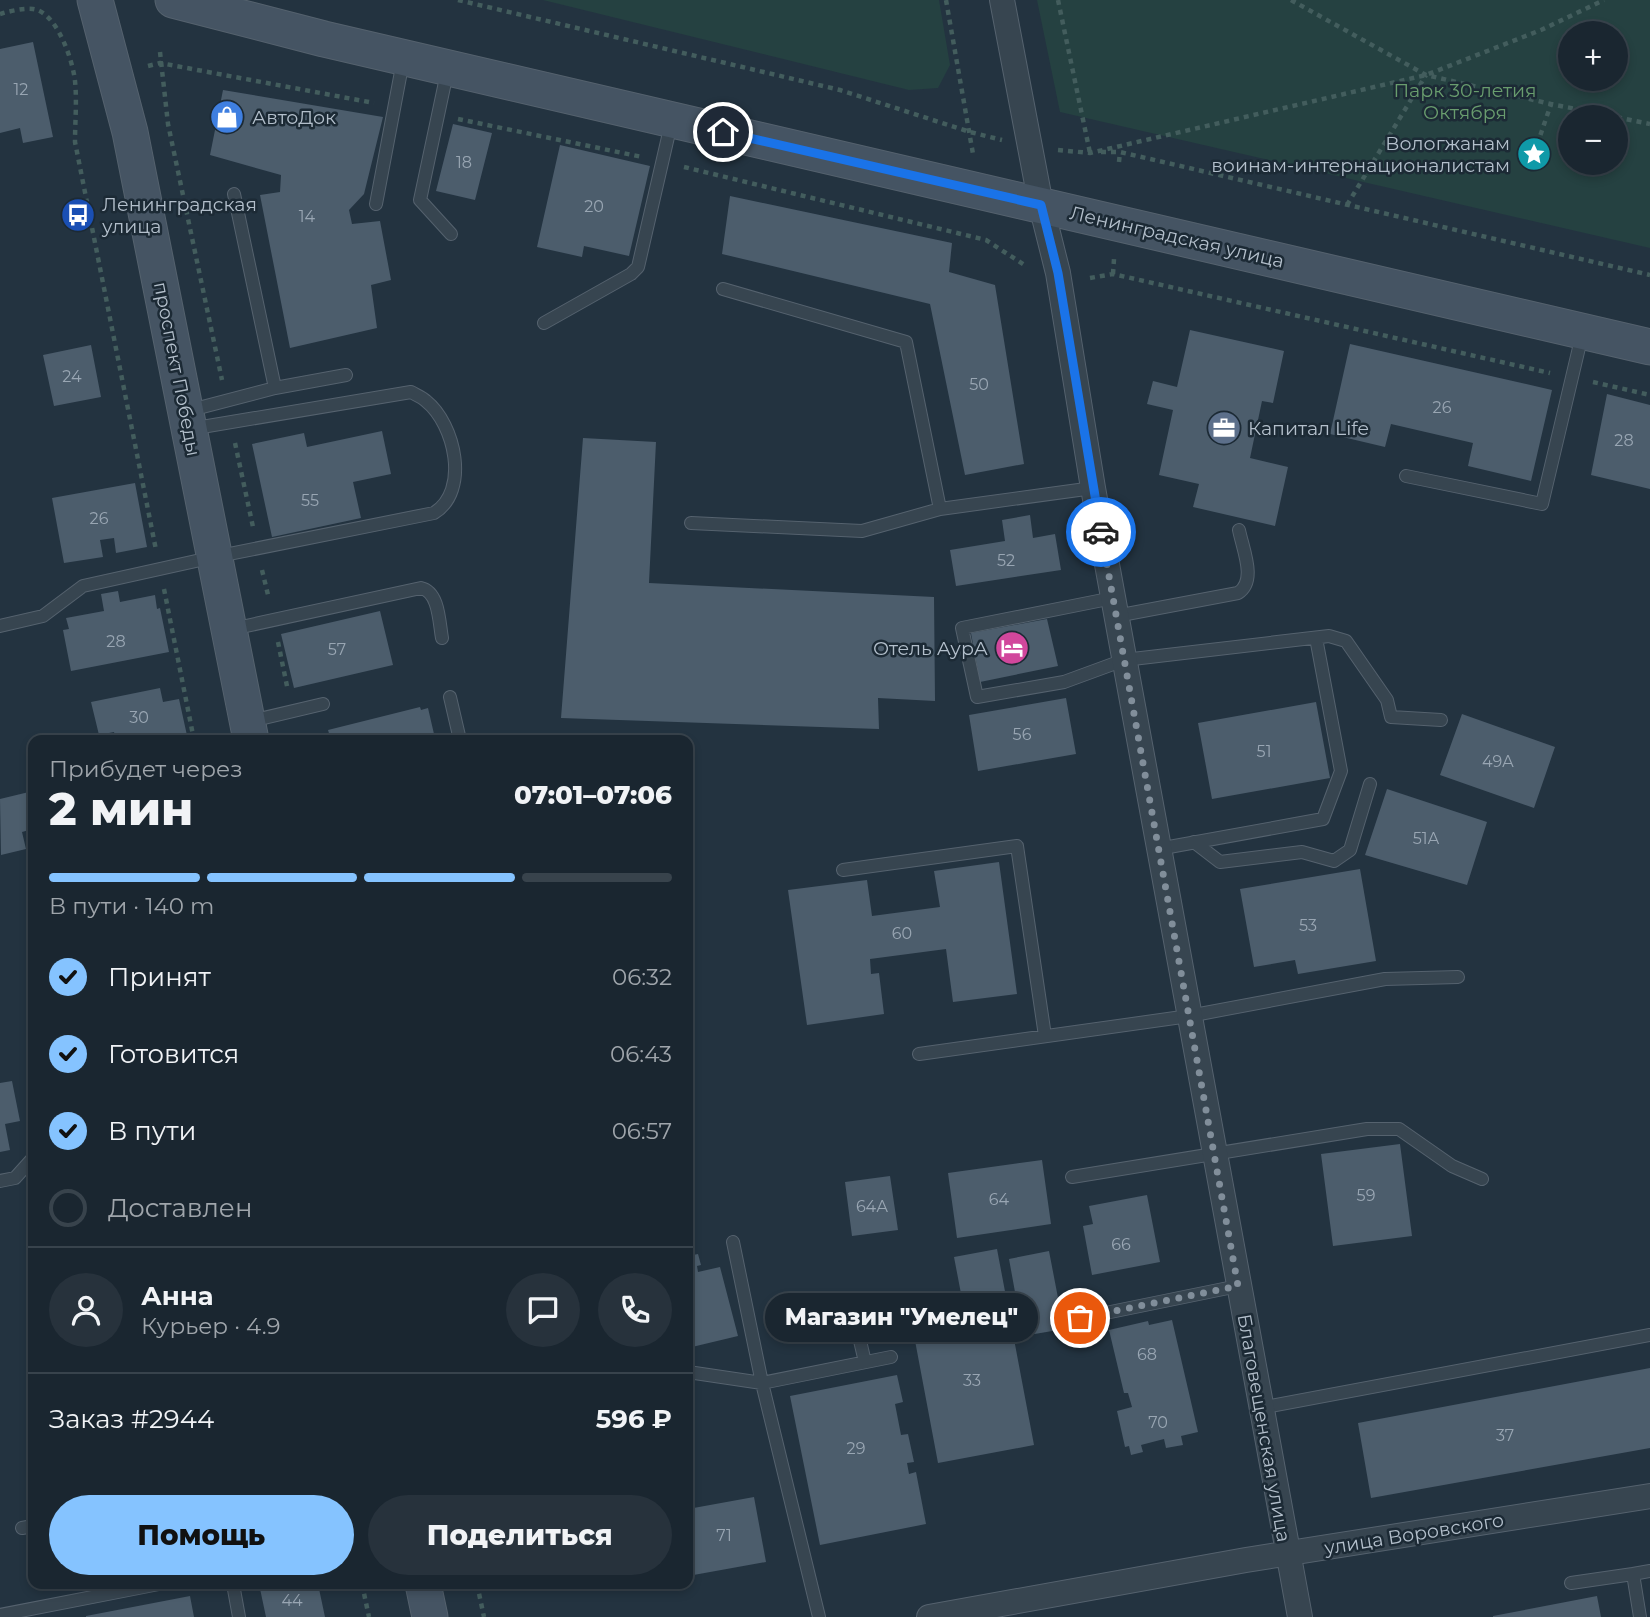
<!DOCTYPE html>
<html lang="ru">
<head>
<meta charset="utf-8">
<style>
  :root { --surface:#1a2630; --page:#27323c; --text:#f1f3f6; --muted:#9fa5ab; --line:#38434c; --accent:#85c3ff }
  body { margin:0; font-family:Montserrat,sans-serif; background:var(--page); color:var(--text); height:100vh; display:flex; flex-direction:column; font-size:26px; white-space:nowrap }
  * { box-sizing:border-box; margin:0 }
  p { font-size:23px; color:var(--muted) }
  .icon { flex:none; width:38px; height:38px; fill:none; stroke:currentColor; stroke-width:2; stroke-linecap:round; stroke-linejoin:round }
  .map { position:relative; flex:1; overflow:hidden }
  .details { position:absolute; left:28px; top:735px; width:665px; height:854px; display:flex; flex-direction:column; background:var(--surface); border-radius:14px; box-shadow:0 4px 10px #0003,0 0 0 2px var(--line) }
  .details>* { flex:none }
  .fabs { position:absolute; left:1558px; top:21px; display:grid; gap:14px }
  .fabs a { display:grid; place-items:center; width:70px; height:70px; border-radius:50%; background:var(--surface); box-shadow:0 4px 10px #0003,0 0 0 2px var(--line); font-size:35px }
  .pin { position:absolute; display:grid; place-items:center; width:60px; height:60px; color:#fff; margin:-30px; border:4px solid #fff; border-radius:50%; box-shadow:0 2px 7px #0007 }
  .courier { position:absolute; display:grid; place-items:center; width:70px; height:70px; margin:-35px; border:5px solid #1a73e8; border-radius:50%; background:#fff; color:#222; box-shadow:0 2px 9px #0007 }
  .bubble { position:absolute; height:49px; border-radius:24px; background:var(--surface); box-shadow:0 4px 10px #0003,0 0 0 2px var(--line); font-size:23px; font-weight:800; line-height:49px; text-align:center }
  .overview em { font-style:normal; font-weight:800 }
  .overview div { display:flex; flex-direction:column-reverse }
  .overview { display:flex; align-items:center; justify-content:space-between; height:119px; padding:0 21px }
  h1 { font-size:46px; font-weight:800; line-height:52px }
  .bar { display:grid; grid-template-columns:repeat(4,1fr); gap:10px 7px; align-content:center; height:84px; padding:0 21px }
  .bar i { height:9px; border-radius:5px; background:var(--line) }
  .bar .active { background:var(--accent) }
  .bar p { grid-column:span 4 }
  .line { display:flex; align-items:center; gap:18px; padding:0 21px; border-top:2px solid var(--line) }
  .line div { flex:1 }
  .round { display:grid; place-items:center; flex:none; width:74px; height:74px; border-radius:37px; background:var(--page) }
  ol { padding:0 21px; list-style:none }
  li { display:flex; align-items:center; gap:21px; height:77px }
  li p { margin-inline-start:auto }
  li .icon { padding:7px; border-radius:50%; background:var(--accent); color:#111; stroke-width:4 }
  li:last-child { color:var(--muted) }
  li i { width:38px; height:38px; border:4px solid var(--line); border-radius:50% }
  .cta { display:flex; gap:14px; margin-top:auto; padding:14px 21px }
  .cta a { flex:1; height:80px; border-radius:42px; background:var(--accent); color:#111; font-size:28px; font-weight:800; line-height:80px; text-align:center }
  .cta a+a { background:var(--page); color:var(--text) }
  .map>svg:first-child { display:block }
  .green { fill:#254141; fill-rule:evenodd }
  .building { fill:#4c5d6c }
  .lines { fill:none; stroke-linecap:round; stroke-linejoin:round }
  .service-casing { stroke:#55626e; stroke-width:14 }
  .minor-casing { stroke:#55626e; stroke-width:26 }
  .secondary-casing { stroke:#55626e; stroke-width:37 }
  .path { stroke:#435d5d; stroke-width:4.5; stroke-dasharray:5 5; stroke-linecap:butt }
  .service { stroke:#374550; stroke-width:12 }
  .minor { stroke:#374550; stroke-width:24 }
  .secondary { stroke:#455463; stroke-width:35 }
  .done { stroke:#818e9a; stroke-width:7; stroke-dasharray:0 12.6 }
  .route { stroke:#1a73e8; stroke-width:9 }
  .labels { text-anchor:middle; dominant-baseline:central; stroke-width:5; stroke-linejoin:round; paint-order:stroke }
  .number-label { font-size:16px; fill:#99a6b3 }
  .park-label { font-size:19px; fill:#699d6e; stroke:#1c2a35 }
  .poi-label { font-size:19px; fill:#b3bfcb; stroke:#1c2a35; text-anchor:start }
  .street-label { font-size:19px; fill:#b3bfcb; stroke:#1c2a35 }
</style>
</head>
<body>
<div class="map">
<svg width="1650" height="1617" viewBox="0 0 1650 1617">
  <rect width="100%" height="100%" fill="#233340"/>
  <!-- green -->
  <path class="green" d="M543,0H939L950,65L938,88L909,90Z
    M1037,0H1650V248L1060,112ZM1615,33V79H1570V33ZM1615,117V163H1570V117Z"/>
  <!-- building -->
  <path class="building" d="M33,42L53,137L23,143L20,128L0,133V49Z
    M223,90L383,117L364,194L349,210L352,224L380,221L391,280L371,285L377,328L290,348L260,195L280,192L281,175L210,155Z
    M453,124L492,133L475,200L436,191Z
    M560,145L650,166L629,256L584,246L582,257L537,247Z
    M730,196L952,243L949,272L995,285L1024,464L965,475L930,304L722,254Z
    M1190,330L1284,351L1273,403L1262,401L1250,458L1288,467L1275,526L1193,507L1199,484L1159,475L1173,410L1147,404L1153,381L1177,387Z
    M1350,344L1552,390L1531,481L1468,466L1473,443L1391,424L1385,447L1330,434Z
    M91,345L101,397L54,406L43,355Z
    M1607,394L1650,405V489L1591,475Z
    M382,431L391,474L353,482L361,518L272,537L252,444L304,433L307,447Z
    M583,438L656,442L649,583L934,597L935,701L878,698L879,729L561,718Z
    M135,483L147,547L116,553L114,538L100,540L103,557L64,563L52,498Z
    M1030,515L1033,538L1055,534L1061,570L956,586L950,550L1005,541L1002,520Z
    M118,591L120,602L155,595L157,609L160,608L169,652L71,671L63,630L69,629L66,618L104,611L101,594Z
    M380,611L393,665L294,688L281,634Z
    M1047,619L1058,666L980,682L971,633Z
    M160,688L163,702L179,699L188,740H116L114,732L99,735L91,702Z
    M1066,698L1076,754L978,771L969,715Z
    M1316,702L1330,778L1212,799L1198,723Z
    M420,707L421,710L428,708L434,734L427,736L429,740H331L328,730Z
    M1462,714L1555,747L1534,808L1440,775Z
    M1387,789L1487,822L1467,885L1365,855Z
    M33,791V829L22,832L26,849L1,855L0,799Z
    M999,862L1017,994L953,1002L946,949L870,959L871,974L879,973L884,1014L807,1025L788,890L867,880L872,916L940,907L934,871Z
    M1360,869L1376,961L1298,974L1295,960L1254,967L1240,889Z
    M12,1081L20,1121L5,1124L10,1150L0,1152V1083Z
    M1400,1144L1412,1236L1333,1246L1321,1154Z
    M1042,1160L1051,1224L957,1238L948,1173Z
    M890,1176L898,1230L852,1236L845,1182Z
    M1147,1195L1160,1262L1092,1275L1083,1226L1093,1224L1089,1206Z
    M997,1249L1034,1445L938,1463L910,1314L963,1304L954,1257Z
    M1049,1251L1064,1329L1023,1336L1009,1259Z
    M698,1254L701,1265L697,1266L698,1272L720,1267L738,1336L692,1347L688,1332V1256Z
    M1172,1320L1198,1432L1181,1436L1183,1445L1166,1448L1164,1439L1141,1445L1143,1452L1131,1455L1129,1446L1125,1447L1117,1411L1132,1407L1128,1393H1124L1109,1330L1148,1321L1149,1325Z
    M1650,1368V1448L1371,1498L1358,1423Z
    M897,1375L903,1402L895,1404L901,1435L908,1434L914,1462L907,1463L909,1474L916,1472L926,1524L820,1545L790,1396Z
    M754,1497L766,1562L688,1576V1509Z
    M259,1584H318L325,1617H266Z
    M537,1584H560L561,1585L538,1589Z
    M190,1596L194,1617H86V1616Z
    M1597,1596L1601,1617H1493V1616Z"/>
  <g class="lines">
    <!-- service casing -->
    <g class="service-casing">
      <path id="service" d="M448,68L420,200L451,234
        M376,204L403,61
        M723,289L906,342L940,509L1093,488
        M544,323L631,274L638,267L671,124
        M275,388L346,375
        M187,411L275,388L234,194
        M1406,476L1542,504L1582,335
        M691,523L862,531L940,509
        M1113,598L962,628L977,697L1064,682L1124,660L1329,636L1346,641L1387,700L1391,717L1441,720
        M1116,616L1238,593C1257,581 1243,550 1239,530
        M0,626L43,616L83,586L214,557L434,513C470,491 455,424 426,401C422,397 416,395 411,392L190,429
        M232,629L421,588C439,592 439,621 442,638
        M450,697L460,740
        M251,721L323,704
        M1194,842L1220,862L1302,852L1334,861L1350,850L1370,784
        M1158,849L1323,819L1341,771L1316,638
        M843,870L1017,846L1045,1036
        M919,1054L1189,1016L1385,979L1458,977
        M1072,1177L1367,1129H1399L1452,1166L1482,1179
        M0,1181L15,1178L33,1158
        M853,1311L865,1362
        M1081,1318L1238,1286
        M688,1372L762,1383L733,1242
        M1260,1408L1650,1335
        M22,1528L33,1526
        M1571,1583L1633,1574
        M233,1584L239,1617
        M0,1615L159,1584
        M819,1617L762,1383L891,1357
        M1640,1617L1633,1574L1650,1571"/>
    </g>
    <!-- minor casing -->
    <g class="minor-casing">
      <path id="minor" d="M1002,0L1041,205L1058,273L1093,488L1300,1617
        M929,1617L1246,1560L1650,1496"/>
    </g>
    <!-- secondary casing -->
    <g class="secondary-casing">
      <path id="secondary" d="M95,0L130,132L251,740
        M173,0L324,39L1650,347
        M423,1584L430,1617"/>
    </g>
    <!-- path -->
    <path class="path" d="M458,0L840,90L970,132L1002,140
      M946,0L973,154
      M1058,0L1090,153H1093
      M1291,0L1426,75L1551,104L1650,124
      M0,14C10,11 23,8 33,9C57,12 73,61 75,81C77,101 75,122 75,142L156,550
      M160,52L168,124L222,380
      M148,66L160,63L374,103
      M458,119L642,157
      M1058,150L1090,153L1426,75L1541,30L1604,0
      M1101,152H1120L1650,275
      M1534,154L1551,104
      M1119,162L1120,152
      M684,167L986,240L1026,266
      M1347,205L1426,75
      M1113,274L1114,259
      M1090,278L1113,274L1550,373
      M1593,382L1650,395
      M235,443L253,527
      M262,570L269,599
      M164,589L194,740
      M278,642L288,691
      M362,1584L369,1617
      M477,1584L484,1617"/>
    <!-- service -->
    <use href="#service" class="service"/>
    <!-- minor -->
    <use href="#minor" class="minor"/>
    <!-- secondary -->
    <use href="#secondary" class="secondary"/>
  </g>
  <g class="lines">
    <!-- done -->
    <path class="done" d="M1080,1318L1238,1286L1101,532"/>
    <!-- route -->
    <path class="route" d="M723,132L1041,205L1058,273L1101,532"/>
  </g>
  <!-- icons -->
  <defs>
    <g id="shop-disc" transform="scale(1.75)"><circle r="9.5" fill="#3f7fe0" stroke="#1c2a35"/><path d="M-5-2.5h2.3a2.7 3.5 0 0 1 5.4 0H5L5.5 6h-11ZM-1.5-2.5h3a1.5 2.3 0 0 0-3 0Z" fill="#fff"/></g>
    <g id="sight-disc" transform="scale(1.75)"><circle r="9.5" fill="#0f9aa8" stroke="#1c2a35"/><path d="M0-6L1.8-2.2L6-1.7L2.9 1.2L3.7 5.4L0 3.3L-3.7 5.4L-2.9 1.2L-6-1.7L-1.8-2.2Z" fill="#fff"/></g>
    <g id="bus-disc" transform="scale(1.75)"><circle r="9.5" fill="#1a4fb4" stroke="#1c2a35"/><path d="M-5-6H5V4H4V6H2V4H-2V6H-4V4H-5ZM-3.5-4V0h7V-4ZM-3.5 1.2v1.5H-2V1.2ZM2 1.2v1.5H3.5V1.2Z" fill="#fff"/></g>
    <g id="office-disc" transform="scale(1.75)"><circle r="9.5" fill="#5c6f8a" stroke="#1c2a35"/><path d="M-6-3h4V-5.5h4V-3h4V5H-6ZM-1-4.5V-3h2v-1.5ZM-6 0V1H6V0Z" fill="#fff"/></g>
    <g id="hotel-disc" transform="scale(1.75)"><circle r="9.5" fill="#d1479c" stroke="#1c2a35"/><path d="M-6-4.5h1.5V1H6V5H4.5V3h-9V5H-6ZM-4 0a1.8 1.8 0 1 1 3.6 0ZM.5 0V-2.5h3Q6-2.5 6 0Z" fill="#fff"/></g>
  </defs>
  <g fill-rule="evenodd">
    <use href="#shop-disc" x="227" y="117"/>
    <use href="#sight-disc" x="1534" y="154"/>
    <use href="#bus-disc" x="78" y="215"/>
    <use href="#office-disc" x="1224" y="428"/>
    <use href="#hotel-disc" x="1012" y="648"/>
  </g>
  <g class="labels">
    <!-- number labels -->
    <g class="number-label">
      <text x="21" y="89">12</text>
      <text x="464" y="162">18</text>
      <text x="594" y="206">20</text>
      <text x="307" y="216">14</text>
      <text x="72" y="376">24</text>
      <text x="979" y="384">50</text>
      <text x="1442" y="407">26</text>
      <text x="1624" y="440">28</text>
      <text x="310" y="500">55</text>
      <text x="99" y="518">26</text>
      <text x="1006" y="560">52</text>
      <text x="116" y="641">28</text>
      <text x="337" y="649">57</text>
      <text x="139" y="717">30</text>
      <text x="1022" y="734">56</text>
      <text x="1264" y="751">51</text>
      <text x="1498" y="761">49А</text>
      <text x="1426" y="838">51А</text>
      <text x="1308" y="925">53</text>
      <text x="902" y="933">60</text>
      <text x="1366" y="1195">59</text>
      <text x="999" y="1199">64</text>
      <text x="872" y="1206">64А</text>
      <text x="1121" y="1244">66</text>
      <text x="1147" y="1354">68</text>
      <text x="972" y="1380">33</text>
      <text x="1158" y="1422">70</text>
      <text x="1505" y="1435">37</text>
      <text x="856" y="1448">29</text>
      <text x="724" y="1535">71</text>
      <text x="292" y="1600">44</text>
    </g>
    <!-- park labels -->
    <g class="park-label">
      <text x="1465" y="90">Парк 30-летия<tspan x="1465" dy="22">Октября</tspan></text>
    </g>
    <!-- poi labels -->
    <g class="poi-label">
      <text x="252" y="117">АвтоДок</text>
      <text x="1510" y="143" text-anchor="end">Вологжанам<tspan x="1510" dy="22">воинам-интернационалистам</tspan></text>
      <text x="102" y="204">Ленинградская<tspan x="102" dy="22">улица</tspan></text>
      <text x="1248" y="428">Капитал Life</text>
      <text x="988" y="648" text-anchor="end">Отель АурА</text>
    </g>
    <!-- street labels -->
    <g class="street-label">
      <text transform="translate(1177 237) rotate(13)">Ленинградская улица</text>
      <text transform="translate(177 369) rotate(79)">проспект Победы</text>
      <text transform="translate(1264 1428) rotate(80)">Благовещенская улица</text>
      <text transform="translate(1414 1534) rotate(-9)">улица Воровского</text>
    </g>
  </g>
</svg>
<div class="fabs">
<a>+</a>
<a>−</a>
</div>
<div class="pin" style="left:1080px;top:1318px;background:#ea580c"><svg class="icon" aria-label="bag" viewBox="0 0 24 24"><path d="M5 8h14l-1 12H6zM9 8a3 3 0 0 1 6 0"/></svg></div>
<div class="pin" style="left:723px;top:132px;background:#1f2937"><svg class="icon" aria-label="home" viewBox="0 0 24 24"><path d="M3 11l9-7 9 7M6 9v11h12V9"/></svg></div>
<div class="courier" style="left:1101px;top:532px"><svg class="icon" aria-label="car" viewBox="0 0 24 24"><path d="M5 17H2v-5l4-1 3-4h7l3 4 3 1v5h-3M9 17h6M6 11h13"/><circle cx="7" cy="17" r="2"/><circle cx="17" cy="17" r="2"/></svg></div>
<div class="bubble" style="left:765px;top:1293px;width:273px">Магазин &quot;Умелец&quot;</div>
<section class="details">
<div class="overview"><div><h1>2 мин</h1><p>Прибудет через</p></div><em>07:01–07:06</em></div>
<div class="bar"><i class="active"></i><i class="active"></i><i class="active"></i><i></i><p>В пути · 140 m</p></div>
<ol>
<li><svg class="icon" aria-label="check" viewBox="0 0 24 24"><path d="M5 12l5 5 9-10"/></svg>Принят<p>06:32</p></li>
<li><svg class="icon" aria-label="check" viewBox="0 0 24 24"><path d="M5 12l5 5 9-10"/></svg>Готовится<p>06:43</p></li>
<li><svg class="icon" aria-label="check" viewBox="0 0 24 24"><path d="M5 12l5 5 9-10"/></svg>В пути<p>06:57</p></li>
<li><i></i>Доставлен</li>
</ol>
<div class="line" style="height:126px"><a class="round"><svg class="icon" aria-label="person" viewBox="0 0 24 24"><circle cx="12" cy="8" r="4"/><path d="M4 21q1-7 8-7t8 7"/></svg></a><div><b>Анна</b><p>Курьер · 4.9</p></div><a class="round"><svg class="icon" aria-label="chat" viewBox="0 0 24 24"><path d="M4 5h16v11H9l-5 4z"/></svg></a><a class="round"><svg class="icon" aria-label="phone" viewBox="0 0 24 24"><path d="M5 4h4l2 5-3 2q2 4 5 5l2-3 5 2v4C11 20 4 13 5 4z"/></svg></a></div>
<div class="line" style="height:91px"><div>Заказ #2944</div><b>596 ₽</b></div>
<div class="cta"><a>Помощь</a><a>Поделиться</a></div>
</section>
</div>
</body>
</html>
